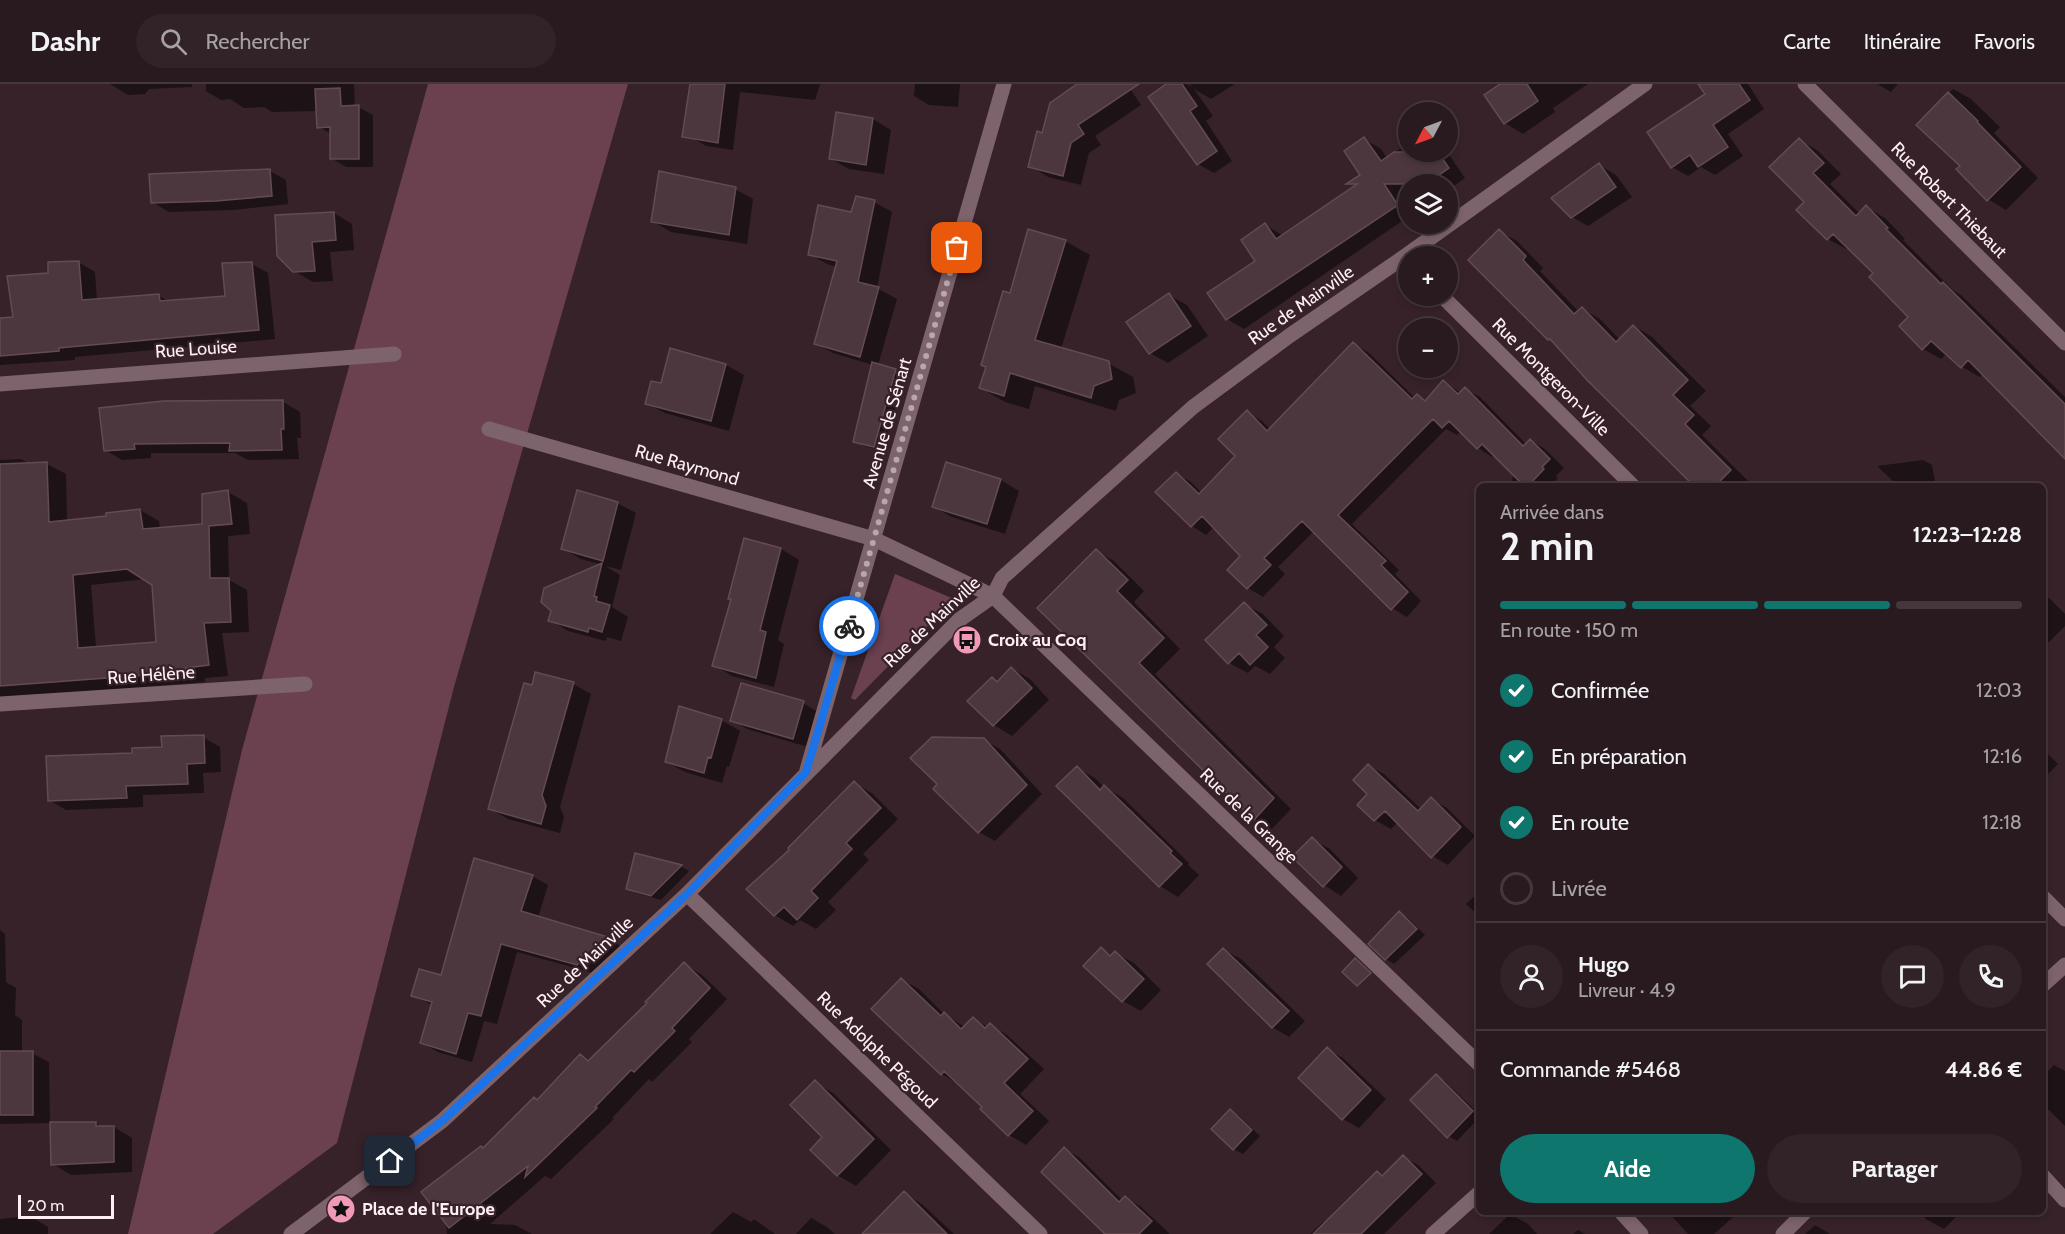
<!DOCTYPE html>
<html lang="fr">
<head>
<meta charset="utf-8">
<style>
  :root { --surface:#291a1f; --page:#312328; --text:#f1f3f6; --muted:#a5a1a4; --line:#45383d; --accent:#0f766e }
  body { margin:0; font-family:Cabin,sans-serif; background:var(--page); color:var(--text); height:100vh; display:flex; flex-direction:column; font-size:22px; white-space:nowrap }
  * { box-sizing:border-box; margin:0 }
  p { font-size:20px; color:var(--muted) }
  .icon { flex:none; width:33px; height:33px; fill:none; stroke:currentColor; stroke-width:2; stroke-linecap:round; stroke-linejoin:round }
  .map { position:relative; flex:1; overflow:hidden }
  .drawer { position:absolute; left:1476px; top:399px; width:570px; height:732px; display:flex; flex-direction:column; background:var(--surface); border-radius:9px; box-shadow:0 3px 9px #0003,0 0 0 2px var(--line) }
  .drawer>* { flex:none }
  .needle { width:39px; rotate:229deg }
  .tools { position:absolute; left:1398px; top:18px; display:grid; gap:12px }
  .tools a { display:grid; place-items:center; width:60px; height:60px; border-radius:50%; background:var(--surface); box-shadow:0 3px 9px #0003,0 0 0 2px var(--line); font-size:30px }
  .scale { position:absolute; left:18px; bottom:15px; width:96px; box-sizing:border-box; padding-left:6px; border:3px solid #feeff3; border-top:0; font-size:16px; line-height:21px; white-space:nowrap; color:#feeff3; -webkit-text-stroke:4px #372229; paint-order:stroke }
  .pin { position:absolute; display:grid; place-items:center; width:51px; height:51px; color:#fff; margin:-26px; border-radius:12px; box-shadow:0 3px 9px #0006 }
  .courier { position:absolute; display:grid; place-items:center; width:60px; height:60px; margin:-30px; border:4px solid #1a73e8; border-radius:50%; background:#fff; color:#222; box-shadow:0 2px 8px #0007 }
  .head em { font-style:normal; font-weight:800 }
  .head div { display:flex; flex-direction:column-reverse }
  .head { display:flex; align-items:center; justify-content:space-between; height:102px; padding:0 24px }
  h1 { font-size:39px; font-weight:800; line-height:45px }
  .bar { display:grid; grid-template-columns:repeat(4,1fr); gap:9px 6px; align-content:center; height:72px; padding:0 24px }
  .bar i { height:8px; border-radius:4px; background:var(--line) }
  .bar .selected { background:var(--accent) }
  .bar p { grid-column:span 4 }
  .line { display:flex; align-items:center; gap:15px; padding:0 24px; border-top:2px solid var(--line) }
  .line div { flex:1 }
  .round { display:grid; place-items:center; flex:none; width:63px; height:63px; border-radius:32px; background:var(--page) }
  ol { padding:0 24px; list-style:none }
  li { display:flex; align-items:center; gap:18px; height:66px }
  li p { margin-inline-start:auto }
  li .icon { padding:6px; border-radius:50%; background:var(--accent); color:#fff; stroke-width:4 }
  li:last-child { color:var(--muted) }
  li i { width:33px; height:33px; border:3px solid var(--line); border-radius:50% }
  .cta { display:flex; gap:12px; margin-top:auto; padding:12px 24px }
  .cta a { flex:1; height:69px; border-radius:36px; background:var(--accent); color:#fff; font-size:24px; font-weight:800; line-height:69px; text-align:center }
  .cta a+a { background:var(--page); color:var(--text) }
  header { display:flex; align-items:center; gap:36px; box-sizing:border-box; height:84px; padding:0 30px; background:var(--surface); border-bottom:2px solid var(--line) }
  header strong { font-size:28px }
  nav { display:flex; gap:33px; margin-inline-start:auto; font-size:21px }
  .search { width:420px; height:54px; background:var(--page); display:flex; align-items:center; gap:15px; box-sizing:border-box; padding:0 21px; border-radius:33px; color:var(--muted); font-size:22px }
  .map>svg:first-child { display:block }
  .green { fill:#6b414f }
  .shadow { fill:#0007; fill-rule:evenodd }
  .building { fill:#4d373e; stroke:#634b52; stroke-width:1.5; fill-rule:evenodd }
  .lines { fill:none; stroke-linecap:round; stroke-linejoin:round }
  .minor { stroke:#7d636b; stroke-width:15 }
  .done { stroke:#b8a7ac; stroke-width:6; stroke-dasharray:0 10.8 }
  .route { stroke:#1a73e8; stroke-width:8 }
  .labels { text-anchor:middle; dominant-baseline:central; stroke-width:4.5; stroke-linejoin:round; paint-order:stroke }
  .street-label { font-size:18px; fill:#feeff3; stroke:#372229 }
  .poi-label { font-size:18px; font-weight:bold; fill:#feeff3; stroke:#372229; text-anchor:start }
</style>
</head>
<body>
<header>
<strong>Dashr</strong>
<div class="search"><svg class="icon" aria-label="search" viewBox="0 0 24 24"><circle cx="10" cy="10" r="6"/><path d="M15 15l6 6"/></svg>Rechercher</div>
<nav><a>Carte</a><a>Itinéraire</a><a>Favoris</a></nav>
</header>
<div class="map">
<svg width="2065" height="1150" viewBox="0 0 2065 1150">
  <rect width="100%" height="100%" fill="#372229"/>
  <!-- green -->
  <path class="green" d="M428,0H628L454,603L337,1059L213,1150H128L242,666Z
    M895,490L954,515L855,616L851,614Z"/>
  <!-- shadow -->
  <path class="shadow" d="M110,0H192V3L149,5L145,10L128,11Z
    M206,0H354L355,23H358L373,31V83H346L331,74V50L319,43L318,27L272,28L264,23L244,24L230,15L221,16L206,7Z
    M696,0H820L815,16L740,8L733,66L706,62L691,53Z
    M915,0H960L958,23L929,21L914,12Z
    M1079,0H1127L1141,21L1095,52L1101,61L1089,69L1081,101L1048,93L1030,82L1043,51Z
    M1168,0H1186L1192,3L1190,0H1235L1211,15L1194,5L1213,32L1206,37L1232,77L1214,89L1198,80Z
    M1502,0H1588L1553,24L1555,28L1523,50L1505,39Z
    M1716,0H1748L1764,25L1728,50L1743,72L1715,91L1701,83L1688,92L1672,83L1707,10Z
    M1877,0H1898L1891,8Z
    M1953,5L1971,15L2000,43L1994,49L2038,94L2006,126L1988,115L1962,82L1918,41Z
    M837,30L873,35L891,46L884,90L849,85L831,75Z
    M1364,55L1381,65L1387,74L1408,59V68H1447L1465,94L1448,106V100H1408V133L1244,245L1227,235L1257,177L1265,141L1282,151L1365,97Z
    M1799,56L1817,66L1841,90L1830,100L1860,130L1866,123L1885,134L1905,155L1903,156L1953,206L1961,211L2065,313V373L1983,290L1980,293L1962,283L1947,269L1941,275L1923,265L1911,233L1875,189L1848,163L1846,165L1828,155L1806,118Z
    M1599,81L1616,91L1632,113L1588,142L1572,133Z
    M270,87L286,96L288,120L234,126L169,128L152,118Z
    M735,105L753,115L747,160L671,148L652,137Z
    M874,118L892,128L877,204L897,215L878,281L904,292L883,367L864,362L855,357L873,281L833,269L815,259L837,183L827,180L809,170L852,130Z
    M334,129L352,140L354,166L330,168L333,197L313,198L294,187L278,172Z
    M1499,147L1517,157L1543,184L1540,187L1579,228L1582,225L1600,235L1620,256L1634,242L1652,253L1706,307L1690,322L1711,342L1702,351L1753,402H1695L1555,258L1549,255Z
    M1065,157L1090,171L1061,265L1108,279L1133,293L1136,309L1119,316L1116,327L1035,302L1029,325L1005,318L981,304L1011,211Z
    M78,178L95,188L97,217L159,212L170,218L227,213L252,180L268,189L275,255L75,273V276L0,281V235L15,234L50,190Z
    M1169,211L1187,221L1208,252L1168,279L1150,269Z
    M1353,260L1368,268L1415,314L1417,312L1427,317L1444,298L1461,309L1465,305L1480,313L1526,360L1530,356L1545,365L1564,384L1556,392L1558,394L1551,402H1512L1513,389L1494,371L1492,373L1478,364L1461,347L1457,351L1446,345L1352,440L1399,486L1395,490L1421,517L1407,533L1392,524L1314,447L1278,483L1285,490L1263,513L1248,504L1229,486L1242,472L1214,443L1206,451L1192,442L1177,390L1191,398L1202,409L1238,372L1247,328L1262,337L1271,346Z
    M726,281L744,291L729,347L665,329L646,319L662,301Z
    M283,318L300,328L301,354H297L299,375L248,376L235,369H151V374L122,376L105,366Z
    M21,375L30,380H47L66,390L67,437L107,434L140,426L159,437L160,445L204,441L228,408L247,419L250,450L228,452L229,496L247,506L249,548L222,549L228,592L205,594V598L0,614V376ZM145,495L153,500L157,559L96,564L91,501Z
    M1923,376L1932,381L1936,402H1898L1877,382Z
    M1001,396L1019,407L1005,450L952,433L934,423Z
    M617,419L636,429L621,486L605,482L620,491L612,523L628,533L621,557L607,553L606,557L568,547L550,536L553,526L546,505L603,481L581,475L562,464Z
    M745,456L781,465L799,476L778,556L784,560L774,603L732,592L714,581L732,516Z
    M1096,467L1114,477L1144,507L1134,518L1180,565L1155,590L1291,725L1272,745L1255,735L1039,524Z
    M2043,508L2065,530V542L2043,564Z
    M1244,520L1263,530L1284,552L1274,563L1285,574L1270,590L1255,582L1248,589L1229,579L1207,556Z
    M1012,585L1030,595L1049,616L1012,652L994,641L970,617L992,595L998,598Z
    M573,600L591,610L560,723L564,733L560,749L508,735L490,725L533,603Z
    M803,619L818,628L808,663L747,645L732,636Z
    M721,636L740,647L729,683L727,682L722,699L685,688L666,678Z
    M203,653L220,663L221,688L203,689L204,709L143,711V723L66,726L49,716L133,670Z
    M984,656L1000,665L1042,710L995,757L979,748L935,705Z
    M2043,665L2058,680L2043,695Z
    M1369,682L1384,690L1421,725L1431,715L1447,724L1475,752L1448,781L1432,772L1398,738L1391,745L1375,736L1359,721L1369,710Z
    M1077,684L1095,694L1104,703L1123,714L1189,779L1188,781L1199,791L1178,813L1160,802L1059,702Z
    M854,699L873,710L898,735L863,770L869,776L828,818L836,826L816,845L800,836L793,842L775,831L792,766Z
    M1312,755L1330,765L1358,794L1341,812L1324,801Z
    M636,771L682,783L689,787L661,816L636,809L627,804Z
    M532,792L548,801L538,834L607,854L622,863L594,889L517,868L497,940L484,937L472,978L438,968L422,959L432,921L412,911L442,893Z
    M1479,808V832L1466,820Z
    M1399,829L1408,834L1425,851L1394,880L1386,875Z
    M0,846L5,850L6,898L16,904L15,931L22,936V968L32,969L49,978L50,1039L0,1040Z
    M1101,865L1112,872L1115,869L1134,879L1161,906L1141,927L1123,917Z
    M1224,866L1241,875L1305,937L1289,953L1272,943Z
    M684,880L702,891L727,915L689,955L692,958L652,998L649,995L612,1034L614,1035L551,1095L545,1092L490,1140L515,1141L532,1150H447L446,1137L484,1065L538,1017L580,972L589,978L649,919Z
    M902,896L919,905L944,930L965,943L973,935L988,943L990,941L1007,951L1044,985L1020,1010L1049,1037L1026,1061L1009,1051L982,1025L984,1023L958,1000L942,990Z
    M1327,965L1343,974L1386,1015L1359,1044L1343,1035Z
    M2054,981L2065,987V1042L2043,1020V992Z
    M1436,992L1445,997L1479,1030V1034L1457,1057L1448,1052Z
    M815,998L833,1009L891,1066L856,1102L837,1091L824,1053Z
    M1230,1027L1239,1032L1260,1052L1243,1070L1234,1065L1213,1045Z
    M96,1039L102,1043H114L132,1054V1088L71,1091L53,1080Z
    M1064,1065L1079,1073L1123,1117L1125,1114L1140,1122L1170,1150H1108Z
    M1403,1073L1418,1081L1436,1099L1384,1150H1310L1323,1138L1325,1140L1377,1089L1384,1093Z
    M904,1109L922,1120L954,1150H869Z
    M733,1128L751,1138L754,1135L775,1150H710Z
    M1668,1128H1739L1714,1150H1688Z
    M1919,1128H1961L1944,1145L1926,1135Z
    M1510,1130L1528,1140L1537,1150H1489Z
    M30,1132L48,1143V1150H0V1135Z
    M811,1134L827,1143L835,1150H796Z
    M1815,1141L1830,1150H1831H1805Z
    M1578,1146L1585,1150H1573Z"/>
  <!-- building -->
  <path class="building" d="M690,0H725L718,59L682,53Z
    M1077,0H1139L1078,41L1084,50L1071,59L1063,92L1028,83L1037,47L1042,49L1050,19Z
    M1166,0H1182L1197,22L1190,27L1217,67L1197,81L1148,13Z
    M1500,0H1527L1538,17L1504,40L1484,11Z
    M1698,0H1739L1750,16L1713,41L1728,63L1698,83L1690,71L1671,84L1647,48L1705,10Z
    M340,4L341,22L359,21V75H330V43L317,44L315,5Z
    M1948,8L1978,37L1977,38L2021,83L1987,117L1956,85L1960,82L1916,41Z
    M836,28L873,34L866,81L829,75Z
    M1364,53L1381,77L1394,68H1438L1449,84L1426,100H1384L1398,121L1226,236L1207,209L1255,177L1241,156L1265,139L1276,155L1357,100H1346L1360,91L1344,67Z
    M1799,54L1824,79L1813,89L1856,132L1866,121L1888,144L1886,145L1941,200L1943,198L2065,320V375L1968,276L1961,284L1931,257L1922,266L1899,242L1908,233L1869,193L1873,189L1833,150L1827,156L1796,126L1804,118L1769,83Z
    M1599,79L1616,103L1571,134L1551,114Z
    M270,85L272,112L216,117L151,119L149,90Z
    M659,87L736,103L729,151L651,138Z
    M856,112L875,116L858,198L879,203L860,273L814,260L837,177L808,171L818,121L851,128Z
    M334,128L336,156L312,158L315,187L293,188L277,172L275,131Z
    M1028,145L1066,156L1035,256L1109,277L1112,295L1094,302L1091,314L1010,289L1004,312L979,304L986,283L981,281L1003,207L1010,209Z
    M1499,145L1526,172L1523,176L1574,230L1582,223L1616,258L1633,241L1688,296L1673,311L1694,331L1685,340L1731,386L1715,402H1694L1587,296L1550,255L1548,256L1468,176Z
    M79,177L82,216L159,210L160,217L225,212L222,179L252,178L259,246L69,263L59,264V267L0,272V234L13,233L7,192L48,189V178Z
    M1169,209L1191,242L1149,270L1126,238Z
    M1353,258L1412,315L1417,310L1425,317L1443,296L1458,310L1465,303L1523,362L1530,355L1550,375L1542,383L1544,385L1528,402H1524L1482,360L1477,365L1449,337L1442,344L1433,335L1338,431L1386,477L1381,481L1408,508L1391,526L1302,437L1264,474L1271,481L1247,505L1227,486L1240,472L1202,432L1191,443L1155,408L1176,388L1199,410L1235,372L1218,355L1247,326L1267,347Z
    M670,264L726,280L711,337L645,320L651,297L661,299Z
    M872,278L896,285L874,363L853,358Z
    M283,316L284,345H281L282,366L229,367L230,359L134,360L135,365L104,367L99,324L163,317Z
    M47,378L49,438L106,432V429L140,425L143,445L202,440V410L228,406L232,440L209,442L210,494H229L231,538L204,539L209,581L186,584L187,588L0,602V380ZM127,485L152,501L156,558L78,564L73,491Z
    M946,378L1001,395L987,440L932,423Z
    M577,406L618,418L603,477L561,465Z
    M744,454L781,464L760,546L766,548L756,594L712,582L731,515H728Z
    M1096,465L1128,496L1117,507L1164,554L1139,579L1274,714L1254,736L1037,524Z
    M602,479L594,512L597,513L596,517L610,521L602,548L589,544L588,548L548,537L551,527L541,518L544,504Z
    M1244,518L1267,541L1256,551L1268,563L1250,581L1239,569L1228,580L1205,556Z
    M1011,583L1032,604L993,642L967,617L992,593L997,598Z
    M535,588L574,598L542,711L546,722L541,740L488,725L524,599L532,601Z
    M741,599L804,617L793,655L730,637Z
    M679,622L722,635L711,674L708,673L704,689L665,678Z
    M204,651L205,679L187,680L188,700L126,702L127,714L48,717L46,672L132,669V664L162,663L161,652Z
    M932,653L984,654L1027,701L978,749L933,705L937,700L910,674Z
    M1368,680L1418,727L1431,713L1461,743L1431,774L1385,727L1374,737L1357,721L1367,710L1353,696Z
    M1077,682L1100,706L1104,701L1172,767L1170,769L1182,780L1159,803L1056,702Z
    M854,697L881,724L846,759L852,765L811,807L818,814L797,836L784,823L774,832L746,805L789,766L788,764Z
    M1312,753L1342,783L1323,803L1292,773Z
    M635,769L682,781L651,812L626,805Z
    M474,774L533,791L521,827L608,853L577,881L501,860L481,932L468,929L456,970L420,959L432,918L411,912L419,885L441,891Z
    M1399,827L1417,845L1385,876L1368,860Z
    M1101,863L1110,872L1115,867L1144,895L1122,918L1083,882Z
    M1223,864L1289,927L1272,944L1207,880Z
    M1355,874L1371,889L1357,902L1342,888Z
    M684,878L710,904L672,944L675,947L634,988L631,986L595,1023L597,1024L525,1093L528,1082L449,1144L421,1108L481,1062L483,1064L534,1013L537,1016L580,970L588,977L647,919L645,918Z
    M901,894L941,932L944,928L961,945L973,933L985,944L990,939L1028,975L1004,999L1033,1027L1008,1052L980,1025L982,1023L944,987L941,991L871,925Z
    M1327,963L1371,1006L1342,1036L1298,994Z
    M0,967H33V1031H0Z
    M1436,990L1473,1027L1447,1054L1410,1016Z
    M815,996L874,1055L837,1092L810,1066L822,1053L790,1021Z
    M1230,1025L1252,1046L1233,1066L1211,1045Z
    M50,1038H96V1042H114V1078L51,1081Z
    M1064,1063L1119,1118L1125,1112L1152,1137L1139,1150H1105L1041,1088Z
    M1403,1071L1422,1090L1361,1150H1313L1377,1087L1382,1092Z
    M904,1107L947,1150H862Z"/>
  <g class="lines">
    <!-- minor -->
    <path class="minor" d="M1805,0L2065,259
      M1442,212L1633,402
      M0,300L394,270
      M489,345L874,455L993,512L1479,980
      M0,620L305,600
      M807,686L1004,0
      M687,810L1040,1150
      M2043,813L2065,835
      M2043,901L2065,881
      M2043,1092L2065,1116
      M1621,1128L1641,1150
      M291,1150L442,1037L687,810L959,536L993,512L1002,494L1193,323L1289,252L1404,173L1645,0
      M1433,1150L1479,1109
      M1783,1150L1805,1128"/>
  </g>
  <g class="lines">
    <!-- done -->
    <path class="done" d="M849,542L957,164"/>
    <!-- route -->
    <path class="route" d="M390,1077L442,1037L687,810L806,688L849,542"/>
  </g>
  <!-- icons -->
  <defs>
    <g id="bus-disc" transform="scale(1.5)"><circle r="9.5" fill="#f09ab6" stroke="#372229"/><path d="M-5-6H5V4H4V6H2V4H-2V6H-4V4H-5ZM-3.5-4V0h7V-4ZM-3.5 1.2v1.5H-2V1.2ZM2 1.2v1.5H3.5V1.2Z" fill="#111"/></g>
    <g id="sight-disc" transform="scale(1.5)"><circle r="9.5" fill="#f09ab6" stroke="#372229"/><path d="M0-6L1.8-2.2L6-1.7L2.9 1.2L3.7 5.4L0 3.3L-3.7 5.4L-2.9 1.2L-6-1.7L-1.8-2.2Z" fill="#111"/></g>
  </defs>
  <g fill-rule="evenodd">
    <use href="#bus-disc" x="967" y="556"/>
    <use href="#sight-disc" x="341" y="1125"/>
  </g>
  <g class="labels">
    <!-- street labels -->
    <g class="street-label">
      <text transform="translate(1949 116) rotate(45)">Rue Robert Thiebaut</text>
      <text transform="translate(1301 221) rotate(-35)">Rue de Mainville</text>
      <text transform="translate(196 265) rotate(-4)">Rue Louise</text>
      <text transform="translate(1551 293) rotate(45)">Rue Montgeron-Ville</text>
      <text transform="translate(887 339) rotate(-74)">Avenue de Sénart</text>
      <text transform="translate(687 381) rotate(16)">Rue Raymond</text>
      <text transform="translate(932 538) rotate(-43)">Rue de Mainville</text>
      <text transform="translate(151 591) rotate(-4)">Rue Hélène</text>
      <text transform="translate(1249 732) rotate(44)">Rue de la Grange</text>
      <text transform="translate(585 878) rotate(-43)">Rue de Mainville</text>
      <text transform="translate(877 966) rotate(44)">Rue Adolphe Pégoud</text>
    </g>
    <!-- poi labels -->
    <g class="poi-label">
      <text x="988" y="556">Croix au Coq</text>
      <text x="362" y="1125">Place de l'Europe</text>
    </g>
  </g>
</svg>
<div class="tools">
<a><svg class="needle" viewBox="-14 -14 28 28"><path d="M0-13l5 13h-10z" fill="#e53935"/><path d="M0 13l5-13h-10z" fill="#a5a1a4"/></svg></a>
<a><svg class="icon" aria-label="layers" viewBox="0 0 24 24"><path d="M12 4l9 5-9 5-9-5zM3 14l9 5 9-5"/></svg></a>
<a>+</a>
<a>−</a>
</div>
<div class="scale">20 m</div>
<div class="pin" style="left:957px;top:164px;background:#ea580c"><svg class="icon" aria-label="bag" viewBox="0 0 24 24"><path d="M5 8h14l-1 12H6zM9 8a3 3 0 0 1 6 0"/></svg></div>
<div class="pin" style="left:390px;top:1077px;background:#1f2937"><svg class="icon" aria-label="home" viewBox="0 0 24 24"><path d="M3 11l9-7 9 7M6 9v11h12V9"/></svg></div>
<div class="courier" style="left:849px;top:542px"><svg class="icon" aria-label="bike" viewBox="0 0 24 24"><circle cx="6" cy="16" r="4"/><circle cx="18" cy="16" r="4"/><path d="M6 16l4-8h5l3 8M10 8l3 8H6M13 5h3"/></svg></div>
<section class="drawer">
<div class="head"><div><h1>2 min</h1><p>Arrivée dans</p></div><em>12:23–12:28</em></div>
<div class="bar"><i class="selected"></i><i class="selected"></i><i class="selected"></i><i></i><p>En route · 150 m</p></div>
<ol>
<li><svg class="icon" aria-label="check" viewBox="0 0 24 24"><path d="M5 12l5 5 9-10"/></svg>Confirmée<p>12:03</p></li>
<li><svg class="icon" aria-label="check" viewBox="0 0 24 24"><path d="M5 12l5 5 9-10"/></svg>En préparation<p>12:16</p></li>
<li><svg class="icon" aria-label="check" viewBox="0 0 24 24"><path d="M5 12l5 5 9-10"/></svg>En route<p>12:18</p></li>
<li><i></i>Livrée</li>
</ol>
<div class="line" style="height:108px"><a class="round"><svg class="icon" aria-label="person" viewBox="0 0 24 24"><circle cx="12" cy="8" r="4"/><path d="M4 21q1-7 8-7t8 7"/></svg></a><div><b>Hugo</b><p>Livreur · 4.9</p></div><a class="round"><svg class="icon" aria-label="chat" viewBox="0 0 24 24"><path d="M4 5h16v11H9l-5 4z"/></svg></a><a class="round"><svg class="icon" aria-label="phone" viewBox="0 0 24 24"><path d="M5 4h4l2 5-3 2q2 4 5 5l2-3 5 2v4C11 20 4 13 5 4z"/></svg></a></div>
<div class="line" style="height:78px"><div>Commande #5468</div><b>44.86 €</b></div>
<div class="cta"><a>Aide</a><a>Partager</a></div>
</section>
</div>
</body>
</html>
